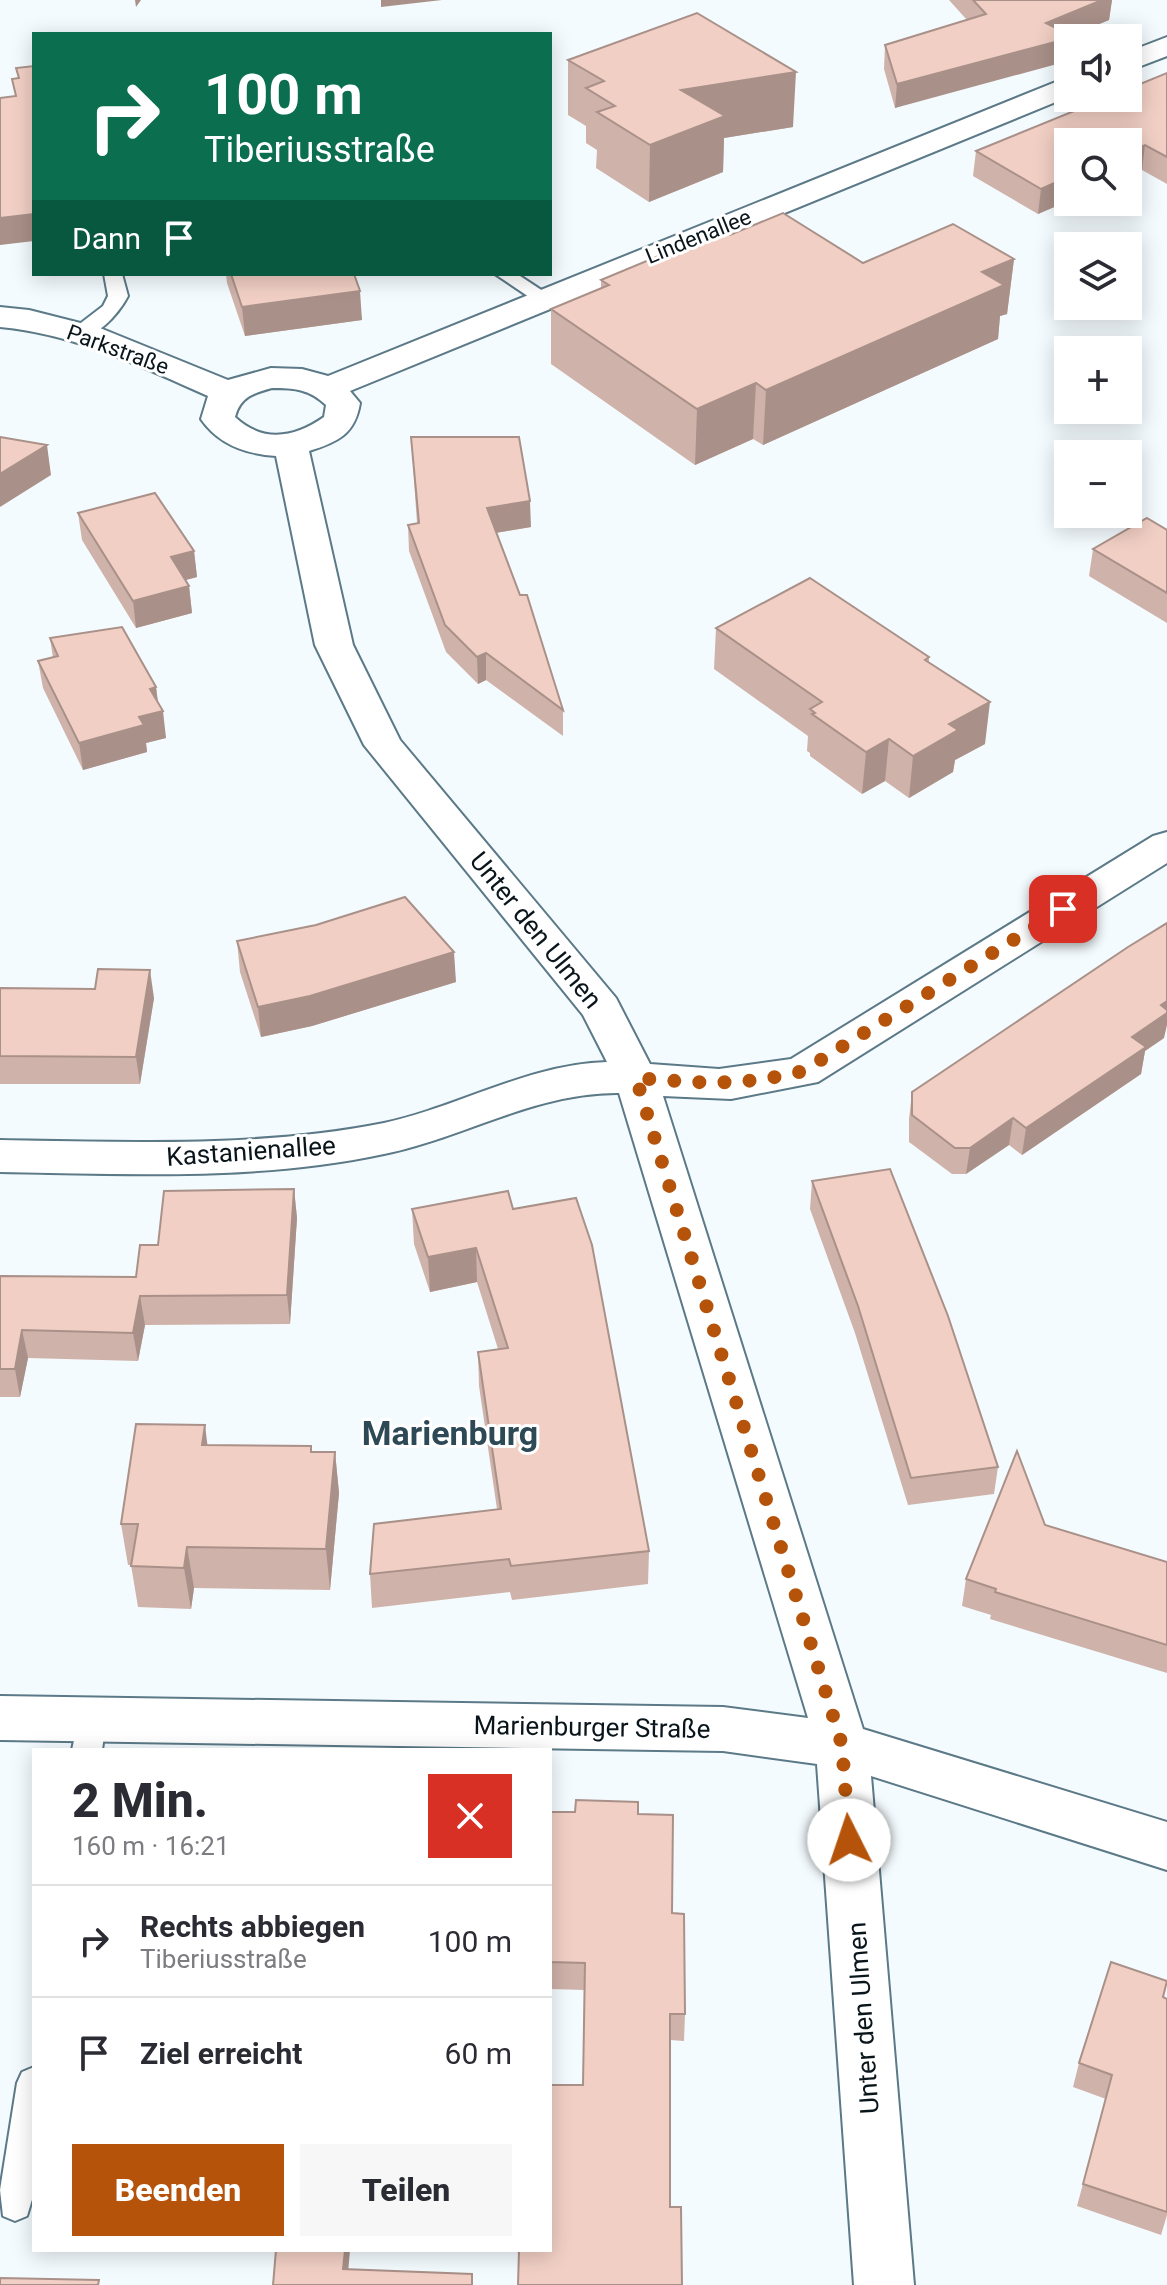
<!DOCTYPE html>
<html lang="de">
<head>
<meta charset="utf-8">
<style>
	body { margin:0; font-family:Roboto,sans-serif; background:#f7f7f7; color:#2b2b33; height:100vh; display:flex; flex-direction:column; font-size:30px; white-space:nowrap }
	* { box-sizing:border-box; margin:0 }
	p { font-size:26px; color:#7c7c81 }
	.icon { flex:none; width:44px; height:44px; fill:none; stroke:currentColor; stroke-width:2; stroke-linecap:round; stroke-linejoin:round }
	.map { position:relative; flex:1; overflow:hidden }
	.details { position:absolute; left:32px; top:1748px; width:520px; height:504px; display:flex; flex-direction:column; background:#fff; border-radius:0px; box-shadow:0 4px 20px #0003 }
	.details>* { flex:none }
	.guide { position:absolute; left:32px; top:32px; width:520px; height:244px; border-radius:0px; box-shadow:0 4px 20px #0003; background:#0b6e4f; color:#fff; overflow:hidden }
	.buttons { position:absolute; left:1054px; top:24px; display:grid; gap:16px }
	.buttons a { display:grid; place-items:center; width:88px; height:88px; border-radius:0px; background:#fff; box-shadow:0 4px 20px #0003; font-size:40px }
	.pin { position:absolute; display:grid; place-items:center; width:68px; height:68px; color:#fff; margin:-34px; border-radius:16px; box-shadow:0 4px 12px #0006 }
	.me { position:absolute; width:88px; margin:-44px; rotate:356deg; stroke-linejoin:round; filter:drop-shadow(0 0 6px #0008) }
	.turn { display:flex; align-items:center; gap:28px; height:168px; padding:0 40px; font-size:36px }
	.turn .icon { width:104px; height:104px; stroke-width:2.5 }
	.turn b { display:block; font-size:56px; line-height:68px }
	.then { display:flex; align-items:center; height:76px; padding:0 40px; background:#0003; gap:16px; font-size:30px }
	.round { display:grid; place-items:center; flex:none; width:84px; height:84px; border-radius:0px; background:#f7f7f7 }
	.headline { display:flex; align-items:center; justify-content:space-between; height:136px; padding:0 40px }
	h1 { font-size:48px; font-weight:800; line-height:60px }
	.action { display:flex; gap:16px; margin-top:auto; padding:16px 40px }
	.action a { flex:1; height:92px; border-radius:0px; background:#b45309; color:#fff; font-size:32px; font-weight:800; line-height:92px; text-align:center }
	.action a+a { background:#f7f7f7; color:#2b2b33 }
	ul { padding:0; list-style:none }
	li { display:flex; align-items:center; gap:24px; height:112px; padding:0 40px; border-top:2px solid #e1e1e2 }
	li div { flex:1 }
	li b { display:block; font-size:30px }
	li em { font-style:normal }
	.map>svg:first-child { display:block }
</style>
</head>
<body>
<div class="map">
<svg width="1167" height="2285" viewBox="0 0 1167 2285">
	<rect width="100%" height="100%" fill="#f4fbfe"/>
	<g fill="none" stroke-linecap="round" stroke-linejoin="round">
		<defs>
			<g id="service">
				<path d="M104 274H122L128 296C119 313 95 342 73 337L70 333 73 329 103 306 108 296Z"/>
				<polygon points="495,274 517,274 555,299 545,305 538,303"/>
				<polygon points="91,1708 102,1712 106,1721 102,1750 72,1750 80,1712"/>
				<polygon points="34,2067 34,2193 27,2216 15,2221 3,2216 0,2190 17,2083 22,2072"/>
			</g>
			<g id="minor">
				<polygon points="1167,37 1167,56 1128,71 1128,52"/>
				<path d="M1068 77V97L350 391 360 403C355 434 338 442 309 451L353 645 400 740 616 998 650 1064 719 1069 791 1059 1153 836 1167 832V863L818 1082 731 1099 663 1096 863 1729 1167 1822V1870L871 1776 914 2285H854L817 1764 723 1751 0 1740V1696L723 1707 808 1718 619 1093C536 1092 463 1138 384 1154 259 1181 127 1174 0 1172V1140C127 1142 258 1148 384 1123 459 1107 529 1064 607 1062L583 1015 364 745 315 645 276 456C246 454 219 445 201 419L208 396C140 366 75 334 0 327V307L29 310 100 328 228 380 271 368 302 369 328 376ZM272 388C294 388 309 389 326 405L324 417C294 438 263 443 235 417 240 397 254 393 272 388Z"/>
			</g>
		</defs>
		<use href="#service" stroke="#5b7987" stroke-width="4"/>
		<use href="#minor" stroke="#5b7987" stroke-width="4"/>
		<use href="#service" fill="#fff" fill-rule="evenodd"/>
		<use href="#minor" fill="#fff" fill-rule="evenodd"/>
	</g>
	<g fill="#cfb2a9">
		<polygon points="949,0 1112,0 1109,20 1071,35 1074,37 1073,38 1068,38 895,108 884,69 885,45 967,20"/>
		<polygon points="568,60 793,127 724,138 723,172 649,202 596,168 597,150 586,143 586,126 568,115"/>
		<polygon points="1167,73 1167,184 1142,170 1068,142 1068,201 1038,214 973,176 976,151"/>
		<polygon points="730,235 863,263 1014,259 1007,314 1000,316 998,339 763,445 753,439 695,465 551,364 551,309 601,289 601,280"/>
		<polygon points="226,274 354,274 362,320 245,336 227,283"/>
		<polygon points="411,437 531,527 496,533 563,710 563,736 486,680 478,684 446,652 409,551 408,525 417,523"/>
		<polygon points="78,513 194,551 197,577 186,580 189,586 192,613 136,628 82,540"/>
		<polygon points="1167,530 1167,623 1089,576 1093,549"/>
		<polygon points="716,628 929,657 929,662 985,744 955,760 953,772 909,798 885,781 862,794 810,756 810,753 807,751 808,736 714,669"/>
		<polygon points="50,638 156,687 158,702 166,738 146,743 147,752 83,770 43,688 38,661 53,658"/>
		<polygon points="237,941 456,982 312,1026 261,1037 240,972"/>
		<polygon points="0,988 154,998 140,1084 0,1084"/>
		<polygon points="1164,1038 1145,1051 1141,1074 1022,1155 1009,1145 966,1174 952,1174 909,1142 909,1119 912,1092"/>
		<polygon points="812,1181 998,1467 994,1494 908,1505 855,1333 810,1209"/>
		<polygon points="294,1189 297,1218 290,1324 145,1325 138,1361 28,1358 20,1397 0,1397 0,1276 136,1277 158,1245"/>
		<polygon points="412,1209 513,1209 649,1551 648,1584 512,1600 510,1592 372,1608 370,1574 497,1509 479,1386 478,1352 498,1349 477,1282 430,1292 414,1244"/>
		<polygon points="207,1445 311,1446 311,1452 335,1452 339,1493 330,1590 194,1588 191,1609 138,1607 131,1565 128,1565 121,1524"/>
		<polygon points="1045,1525 1167,1562 1167,1673 990,1619 991,1615 962,1606 966,1579"/>
		<polygon points="550,1812 638,1814 672,1913 685,2014 684,2041 670,2040 583,2085 584,1990 550,1989"/>
		<polygon points="1163,1997 1167,1999 1167,2215 1161,2235 1077,2206 1106,2099 1073,2087 1079,2063"/>
	</g>
	<g fill="#a99189">
		<polygon points="135,0 141,0 136,7"/>
		<polygon points="381,0 442,0 381,7"/>
		<polygon points="1102,0 1112,0 1109,20 1059,41 1068,38 1068,61 895,108 897,84"/>
		<polygon points="796,72 793,127 724,138 723,172 649,202 650,145 681,90"/>
		<polygon points="1145,145 1142,170 1128,176 1128,152"/>
		<polygon points="1068,177 1068,201 1038,214 1041,189"/>
		<polygon points="34,214 34,241 0,245 0,218"/>
		<polygon points="1014,259 1007,314 1000,316 998,339 763,445 766,390 982,272"/>
		<polygon points="360,291 362,320 245,336 242,307"/>
		<polygon points="756,383 753,439 695,465 697,409"/>
		<polygon points="47,445 51,475 0,507 0,474"/>
		<polygon points="530,501 531,527 488,534 487,508"/>
		<polygon points="194,551 197,577 174,583 171,557"/>
		<polygon points="189,586 192,613 136,628 133,601"/>
		<polygon points="486,653 486,680 478,684 477,657"/>
		<polygon points="156,687 159,712 163,711 166,738 146,743 147,752 83,770 79,743 139,717 150,689"/>
		<polygon points="990,702 985,744 955,760 953,772 909,798 913,756 949,724"/>
		<polygon points="889,739 885,781 862,794 866,752"/>
		<polygon points="454,952 456,982 312,1026 261,1037 258,1007"/>
		<polygon points="150,970 154,998 140,1084 136,1057"/>
		<polygon points="1167,1001 1167,1025 1164,1038 1145,1051 1141,1074 1022,1155 1026,1128 1132,1037 1161,1005"/>
		<polygon points="1013,1118 1009,1145 966,1174 970,1148"/>
		<polygon points="294,1189 297,1218 290,1324 287,1295"/>
		<polygon points="476,1248 477,1282 430,1292 428,1257"/>
		<polygon points="140,1296 145,1325 138,1361 133,1333"/>
		<polygon points="22,1330 28,1358 20,1397 15,1369"/>
		<polygon points="205,1425 210,1466 202,1445"/>
		<polygon points="335,1452 339,1493 330,1590 326,1549"/>
		<polygon points="187,1547 194,1588 191,1609 184,1568"/>
		<polygon points="345,2250 350,2250 347,2285 343,2269"/>
	</g>
	<g fill="#f1cfc4" stroke="#a99189" stroke-width="2">
		<polygon points="973,0 1102,0 1046,23 1074,37 897,84 885,45 986,14"/>
		<polygon points="697,13 796,72 681,90 725,116 650,145 597,112 615,106 586,88 604,81 568,60"/>
		<polygon points="34,66 34,214 0,218 0,98 16,96 12,79 19,78 16,68"/>
		<polygon points="1167,73 1167,157 1145,145 1128,152 1128,142 1068,142 1068,177 1041,189 976,151 1106,98 1128,98 1128,89"/>
		<polygon points="783,213 863,263 953,224 1014,259 982,272 1004,285 766,390 756,383 697,409 551,309 609,285 601,280 721,230 730,235"/>
		<polygon points="231,274 354,274 360,291 242,307"/>
		<polygon points="0,437 47,445 0,474"/>
		<polygon points="411,437 519,437 530,501 487,508 520,595 527,595 563,710 486,653 477,657 445,625 408,525 419,523"/>
		<polygon points="155,493 194,551 171,557 189,586 133,601 78,513"/>
		<polygon points="1147,518 1167,530 1167,593 1093,549"/>
		<polygon points="810,578 929,657 925,660 990,702 949,724 958,730 913,756 889,739 866,752 812,714 815,713 810,709 822,702 716,628"/>
		<polygon points="122,627 156,687 150,689 163,711 139,717 144,725 79,743 38,661 58,656 50,638"/>
		<polygon points="405,897 454,952 310,996 258,1007 237,941 316,925"/>
		<polygon points="1167,923 1167,1001 1161,1005 1167,1010 1167,1013 1132,1037 1146,1047 1026,1128 1013,1118 970,1148 955,1148 912,1115 912,1092 1128,947"/>
		<polygon points="98,969 150,970 136,1057 0,1056 0,988 95,989"/>
		<polygon points="890,1169 948,1316 998,1467 911,1478 858,1306 812,1181"/>
		<polygon points="294,1189 287,1295 140,1296 133,1333 22,1330 15,1369 0,1369 0,1276 136,1277 140,1245 158,1245 164,1191"/>
		<polygon points="508,1191 513,1209 576,1198 592,1245 649,1551 511,1566 509,1559 370,1574 374,1524 501,1509 478,1352 508,1348 476,1248 428,1257 412,1209"/>
		<polygon points="136,1424 205,1425 202,1445 311,1446 311,1452 335,1452 326,1549 187,1547 184,1568 131,1566 138,1524 121,1524"/>
		<polygon points="1017,1451 1045,1525 1167,1562 1167,1645 995,1592 996,1589 966,1579"/>
		<polygon points="576,1800 638,1802 638,1814 673,1815 672,1913 684,1914 685,2014 670,2014 670,2207 681,2207 682,2285 518,2285 519,2250 550,2250 550,2085 583,2085 585,1963 550,1962 550,1812 575,1812"/>
		<polygon points="1111,1962 1167,1981 1163,1997 1167,1999 1167,2212 1083,2184 1112,2075 1079,2063"/>
		<polygon points="276,2250 345,2250 343,2269 472,2274 472,2285 273,2285"/>
		<polygon points="0,2278 99,2280 98,2285 0,2285"/>
	</g>
	<g fill="none" stroke-linecap="round" stroke-linejoin="round">
		<path stroke="#b45309" stroke-width="14" stroke-dasharray="0 25.2" d="M849 1840 842 1745 636 1078C701 1083 739 1087 803 1071L1063 909"/>
	</g>
	<g text-anchor="middle" stroke-width="6" stroke-linejoin="round" paint-order="stroke">
		<g font-size="22" fill="#09151a" stroke="#fff">
			<text transform="translate(698 236) rotate(-22)" y="8">Lindenallee</text>
			<text transform="translate(118 349) rotate(20)" y="8">Parkstraße</text>
		</g>
		<g font-size="26" fill="#09151a" stroke="#fff">
			<text transform="translate(536 930) rotate(51)" y="9">Unter den Ulmen</text>
			<text transform="translate(251 1151) rotate(-4)" y="9">Kastanienallee</text>
			<text transform="translate(592 1727) rotate(1)" y="9">Marienburger Straße</text>
			<text transform="translate(863 2018) rotate(-94)" y="9">Unter den Ulmen</text>
		</g>
		<g font-size="34" font-weight="bold" fill="#2d4956" stroke="#fff">
			<text x="450" y="1445">Marienburg</text>
		</g>
	</g>
</svg>
<div class="buttons">
<a><svg class="icon" aria-label="sound" viewBox="0 0 24 24"><path d="M4 9h4l5-4v14l-5-4H4zM17 9q2 3 0 6"/></svg></a>
<a><svg class="icon" aria-label="search" viewBox="0 0 24 24"><circle cx="10" cy="10" r="6"/><path d="M15 15l6 6"/></svg></a>
<a><svg class="icon" aria-label="layers" viewBox="0 0 24 24"><path d="M12 4l9 5-9 5-9-5zM3 14l9 5 9-5"/></svg></a>
<a>+</a>
<a>−</a>
</div>
<div class="pin" style="left:1063px;top:909px;background:#d93025"><svg class="icon" aria-label="arrive" viewBox="0 0 24 24"><path d="M6 21V4h12l-3 4 3 4H6"/></svg></div>
<svg class="me" style="left:849px;top:1840px" viewBox="-20 -20 40 40"><circle r="19" fill="#fff"/><path d="M0-13L10 11 0 6-10 11z" fill="#b45309"/></svg>
<div class="guide">
<div class="turn"><svg class="icon" aria-label="right" viewBox="0 0 24 24"><path d="M7 20v-9h11M14 6l5 5-5 5"/></svg><div><b>100 m</b>Tiberiusstraße</div></div>
<div class="then">Dann<svg class="icon" aria-label="arrive" viewBox="0 0 24 24"><path d="M6 21V4h12l-3 4 3 4H6"/></svg></div>
</div>
<section class="details">
<div class="headline"><div><h1>2 Min.</h1><p>160 m · 16:21</p></div><a class="round" style="background:#d93025;color:#fff"><svg class="icon" aria-label="close" viewBox="0 0 24 24"><path d="M6 6l12 12M18 6L6 18"/></svg></a></div>
<ul>
<li><svg class="icon" aria-label="right" viewBox="0 0 24 24"><path d="M7 20v-9h11M14 6l5 5-5 5"/></svg><div><b>Rechts abbiegen</b><p>Tiberiusstraße</p></div><em>100 m</em></li>
<li><svg class="icon" aria-label="arrive" viewBox="0 0 24 24"><path d="M6 21V4h12l-3 4 3 4H6"/></svg><div><b>Ziel erreicht</b></div><em>60 m</em></li>
</ul>
<div class="action"><a>Beenden</a><a>Teilen</a></div>
</section>
</div>
</body>
</html>
